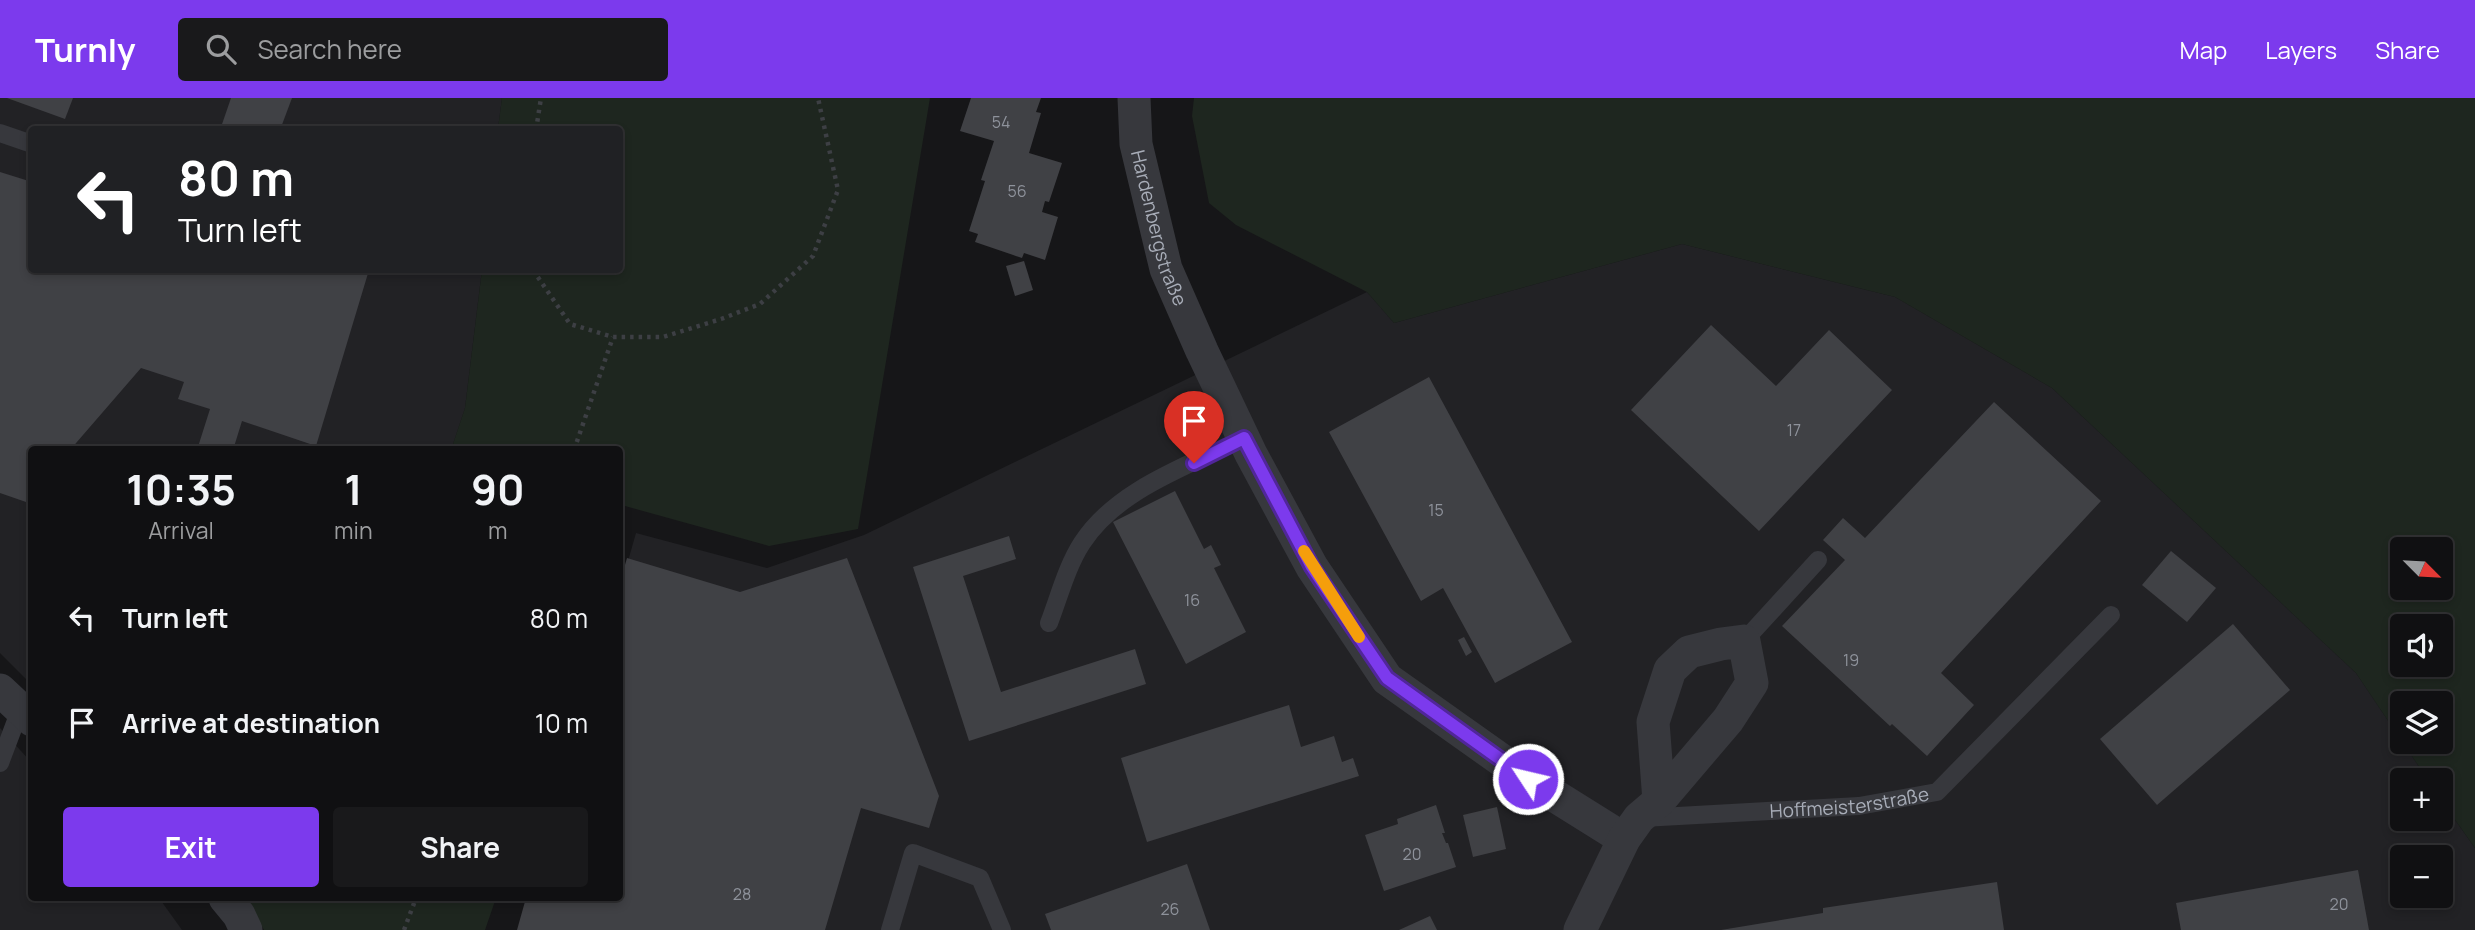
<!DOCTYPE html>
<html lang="en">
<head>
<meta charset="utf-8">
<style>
	body { margin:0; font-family:Manrope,sans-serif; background:#19191b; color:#f1f3f6; height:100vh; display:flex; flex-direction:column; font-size:26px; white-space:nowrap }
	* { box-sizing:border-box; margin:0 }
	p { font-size:23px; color:#9c9d9f }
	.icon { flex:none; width:38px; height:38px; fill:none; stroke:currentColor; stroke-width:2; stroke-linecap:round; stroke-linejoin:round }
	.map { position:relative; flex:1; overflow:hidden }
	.side { position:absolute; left:28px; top:348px; width:595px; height:455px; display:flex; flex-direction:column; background:#101012; border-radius:7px; box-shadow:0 4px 10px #0003,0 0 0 2px #303032 }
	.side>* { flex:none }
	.hud { position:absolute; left:28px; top:28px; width:595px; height:147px; border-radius:7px; box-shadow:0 4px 10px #0003,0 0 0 2px #303032; background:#202124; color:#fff; overflow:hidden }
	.needle { width:46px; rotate:114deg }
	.buttons { position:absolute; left:2390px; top:439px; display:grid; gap:14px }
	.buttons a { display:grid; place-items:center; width:63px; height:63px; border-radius:7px; background:#101012; box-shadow:0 4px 10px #0003,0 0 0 2px #303032; font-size:35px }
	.pin { position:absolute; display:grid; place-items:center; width:60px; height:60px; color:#fff; margin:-72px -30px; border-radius:50% 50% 50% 0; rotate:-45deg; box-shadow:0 0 7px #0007 }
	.pin .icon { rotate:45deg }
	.me { position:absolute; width:77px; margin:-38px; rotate:305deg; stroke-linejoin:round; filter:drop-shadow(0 0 5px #0008) }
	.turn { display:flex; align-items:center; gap:24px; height:147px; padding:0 35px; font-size:32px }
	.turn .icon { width:91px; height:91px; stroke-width:2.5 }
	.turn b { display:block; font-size:49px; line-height:60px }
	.eta { display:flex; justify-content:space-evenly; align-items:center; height:119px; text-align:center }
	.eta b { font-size:42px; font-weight:700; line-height:49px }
	.cta { display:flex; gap:14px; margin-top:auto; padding:14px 35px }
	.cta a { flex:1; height:80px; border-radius:7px; background:#7c3aed; color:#fff; font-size:28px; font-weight:700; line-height:80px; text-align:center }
	.cta a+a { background:#19191b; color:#f1f3f6 }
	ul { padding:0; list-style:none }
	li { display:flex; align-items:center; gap:21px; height:105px; padding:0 35px }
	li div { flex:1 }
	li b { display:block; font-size:26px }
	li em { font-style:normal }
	header { display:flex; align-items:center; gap:42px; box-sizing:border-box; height:98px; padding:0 35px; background:#7c3aed; color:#fff }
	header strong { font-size:33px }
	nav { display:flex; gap:38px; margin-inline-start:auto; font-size:24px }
	.search { width:490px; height:63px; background:#19191b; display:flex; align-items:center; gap:18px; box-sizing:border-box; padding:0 24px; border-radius:7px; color:#9c9d9f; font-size:26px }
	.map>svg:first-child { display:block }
</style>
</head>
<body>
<header>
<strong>Turnly</strong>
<div class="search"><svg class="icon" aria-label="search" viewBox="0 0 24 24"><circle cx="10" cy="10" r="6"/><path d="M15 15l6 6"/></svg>Search here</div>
<nav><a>Map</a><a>Layers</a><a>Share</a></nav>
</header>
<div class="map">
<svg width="2475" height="832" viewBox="0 0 2475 832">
	<rect width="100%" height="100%" fill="#161618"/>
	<g fill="#222225" fill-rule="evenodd">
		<polygon points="0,0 502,0 498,31 32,32 32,172 482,172 465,310 451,352 32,352 31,586 0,555"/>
		<path d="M1682 146 1895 199 2052 290 2356 575 2428 682H2403V721H2441V702L2475 750V832H518L528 800H620V491L636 435 767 470 864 437 1367 194 1394 225ZM2403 760H2441V798H2403Z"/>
		<polygon points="0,630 31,664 32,800 159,800 182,832 0,832"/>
	</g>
	<g fill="#1e261f" fill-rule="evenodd">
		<polygon points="502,0 930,0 858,431 769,448 625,408 620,423 620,352 451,352 465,310 482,172 620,172 620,32 498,31"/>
		<path d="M1194 0H2475V750L2441 702V682H2428L2356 575 2052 290 1895 199 1682 146 1394 225 1367 194 1236 127 1209 105 1192 18ZM2403 452H2441V490H2403ZM2403 528H2441V567H2403ZM2403 606H2441V644H2403Z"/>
		<polygon points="246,800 496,800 485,832 264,832"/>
	</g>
	<g fill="#404145">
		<polygon points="7,0 73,0 65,21"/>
		<polygon points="231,0 292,0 280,32 220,32"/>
		<polygon points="971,0 1041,0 1036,14 1041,15 1029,55 1062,65 1049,104 1045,103 1042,114 1058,119 1045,162 1024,155 1022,160 975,144 978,136 969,133 985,83 981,82 994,43 960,33"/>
		<polygon points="0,74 32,84 32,172 369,172 316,348 242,323 233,352 197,352 210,311 178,301 184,284 141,270 70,352 32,352 32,397 26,404 0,395"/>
		<polygon points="1024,163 1033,192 1015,198 1006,168"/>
		<polygon points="1711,227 1776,288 1829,232 1892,292 1759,433 1631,312"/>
		<polygon points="1429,279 1572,544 1495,585 1443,490 1421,503 1329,334"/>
		<polygon points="1994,304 2101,403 1941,575 1974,607 1927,658 1892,626 1890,628 1782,528 1845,462 1823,442 1843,420 1865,440"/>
		<polygon points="1175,393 1204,451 1211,447 1221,467 1214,470 1246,534 1186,566 1113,424"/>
		<polygon points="1009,438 1016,461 963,478 1001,594 1135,551 1146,586 969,643 913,469"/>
		<polygon points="2171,453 2216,490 2187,524 2142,487"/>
		<polygon points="627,460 740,494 847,460 939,698 929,730 861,710 825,832 517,832 526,800 620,800 620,484"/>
		<polygon points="2233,526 2290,592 2157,707 2100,641"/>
		<polygon points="1464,539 1472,554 1466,558 1458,542"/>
		<polygon points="1289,607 1301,649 1334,638 1342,664 1353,660 1359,678 1147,744 1121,660"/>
		<polygon points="1436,707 1445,735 1442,735 1446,745 1448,745 1456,769 1384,793 1365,737 1398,726 1397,721"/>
		<polygon points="1497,709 1506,751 1473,759 1463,717"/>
		<polygon points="1187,766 1210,832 1051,832 1045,816"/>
		<polygon points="2358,772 2369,832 2181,832 2176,805"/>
		<polygon points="1997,784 2004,832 1721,832 1823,815 1823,810"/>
		<polygon points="1430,818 1437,832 1399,832"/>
	</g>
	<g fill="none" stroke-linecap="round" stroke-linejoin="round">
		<g stroke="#3d3f44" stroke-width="4.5" stroke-dasharray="3.5 5" stroke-linecap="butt">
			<polyline points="536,32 541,0"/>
			<polyline points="533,172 570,226 613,239 663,239 721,221 760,206 813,158 838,92 818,0"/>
			<polyline points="574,352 613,239"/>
			<polyline points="404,832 416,800"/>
		</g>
		<g stroke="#37383d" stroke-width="18">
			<polyline points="0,35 32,46"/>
			<path d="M1049 525C1059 499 1067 468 1082 445 1117 391 1188 368 1244 340"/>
			<polyline points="1744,543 1818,462"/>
			<polyline points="0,665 20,612"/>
			<path id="s1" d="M1642 720 1859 708 1937 694 2111 517"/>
			<polyline points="890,832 913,755 980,780 1002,832"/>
		</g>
		<g stroke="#37383d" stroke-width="33">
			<path id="s2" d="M1134 0 1136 46 1166 171 1202 253 1251 356 1312 469 1387 581 1528 681 1624 741"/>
			<polyline points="0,592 32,622"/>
			<polyline points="225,800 239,817 246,832"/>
			<polyline points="1580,832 1624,741 1639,720 1659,703 1728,622 1752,585 1744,543 1721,546 1689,554 1670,572 1653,624 1659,703"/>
		</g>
	</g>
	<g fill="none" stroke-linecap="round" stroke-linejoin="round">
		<defs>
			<polyline id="route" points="1194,365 1244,340 1312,469 1387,580 1528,681"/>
		</defs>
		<use href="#route" stroke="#51269a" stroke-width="18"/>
		<use href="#route" stroke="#7c3aed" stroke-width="12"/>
		<polyline stroke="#f59e0b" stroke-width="12" points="1304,453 1359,539"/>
	</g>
	<g text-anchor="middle" stroke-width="7" stroke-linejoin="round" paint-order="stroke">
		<g font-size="16" fill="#8e929b">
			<text x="1001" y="30">54</text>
			<text x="1017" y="99">56</text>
			<text x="1794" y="338">17</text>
			<text x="1436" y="418">15</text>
			<text x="1192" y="508">16</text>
			<text x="1851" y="568">19</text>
			<text x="1412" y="762">20</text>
			<text x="742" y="802">28</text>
			<text x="2339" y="812">20</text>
			<text x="1170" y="817">26</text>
		</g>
		<g font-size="19" fill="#a8adb8" stroke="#111113">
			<text dy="7" stroke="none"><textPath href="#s2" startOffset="133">Hardenbergstraße</textPath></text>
			<text dy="7" stroke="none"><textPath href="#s1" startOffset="208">Hoffmeisterstraße</textPath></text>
		</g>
	</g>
</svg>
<div class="buttons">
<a><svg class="needle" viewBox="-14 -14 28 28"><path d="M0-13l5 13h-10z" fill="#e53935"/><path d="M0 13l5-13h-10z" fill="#9c9d9f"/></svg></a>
<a><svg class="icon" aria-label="sound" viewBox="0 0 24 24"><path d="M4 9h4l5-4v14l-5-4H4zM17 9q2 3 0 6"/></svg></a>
<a><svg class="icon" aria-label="layers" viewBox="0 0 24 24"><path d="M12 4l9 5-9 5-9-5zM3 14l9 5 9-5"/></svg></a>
<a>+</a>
<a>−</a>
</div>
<div class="pin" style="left:1194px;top:365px;background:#d93025"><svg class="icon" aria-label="arrive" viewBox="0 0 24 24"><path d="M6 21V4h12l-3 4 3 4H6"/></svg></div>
<svg class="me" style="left:1528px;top:681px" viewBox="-20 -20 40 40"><circle r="17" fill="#7c3aed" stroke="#fff" stroke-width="3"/><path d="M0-11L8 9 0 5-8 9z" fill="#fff"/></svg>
<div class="hud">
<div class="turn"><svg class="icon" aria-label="left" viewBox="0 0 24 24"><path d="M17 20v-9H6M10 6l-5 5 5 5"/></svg><div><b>80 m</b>Turn left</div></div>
</div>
<section class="side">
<div class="eta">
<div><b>10:35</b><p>Arrival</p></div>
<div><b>1</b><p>min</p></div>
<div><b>90</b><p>m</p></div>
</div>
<ul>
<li><svg class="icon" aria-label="left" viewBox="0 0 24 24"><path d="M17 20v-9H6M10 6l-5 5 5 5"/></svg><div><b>Turn left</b></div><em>80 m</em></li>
<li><svg class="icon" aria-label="arrive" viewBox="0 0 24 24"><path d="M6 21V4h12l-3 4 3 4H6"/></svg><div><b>Arrive at destination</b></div><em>10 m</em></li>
</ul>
<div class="cta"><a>Exit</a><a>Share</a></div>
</section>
</div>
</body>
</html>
